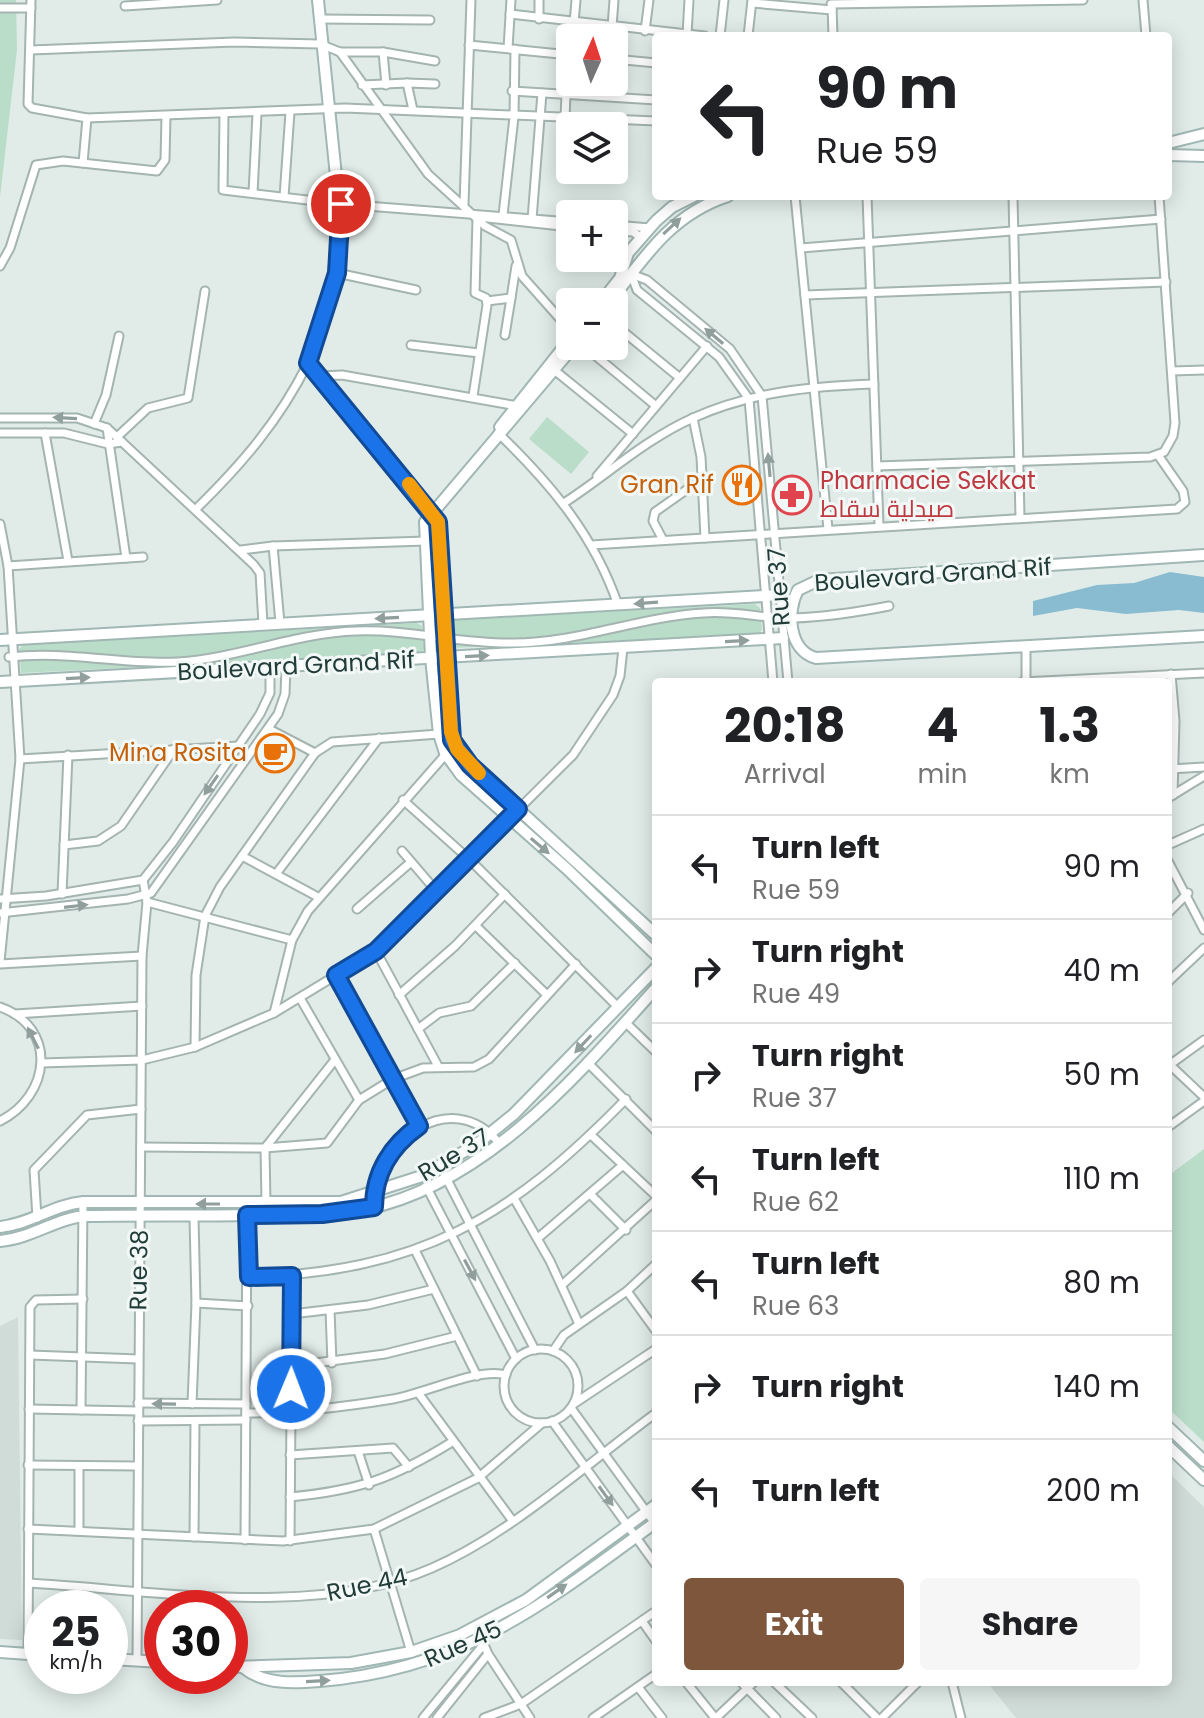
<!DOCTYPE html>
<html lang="en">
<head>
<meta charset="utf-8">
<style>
	body { margin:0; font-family:Poppins,Cairo,sans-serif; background:#f6f6f6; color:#202124; height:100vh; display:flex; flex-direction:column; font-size:30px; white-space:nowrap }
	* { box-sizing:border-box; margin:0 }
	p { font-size:26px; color:#757577 }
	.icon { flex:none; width:44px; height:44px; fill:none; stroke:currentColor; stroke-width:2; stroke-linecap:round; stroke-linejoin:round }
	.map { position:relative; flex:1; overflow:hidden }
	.drawer { position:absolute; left:652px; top:678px; width:520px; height:1008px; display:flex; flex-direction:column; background:#fff; border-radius:8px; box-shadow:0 4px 20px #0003 }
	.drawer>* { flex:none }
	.top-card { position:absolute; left:652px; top:32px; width:520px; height:168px; border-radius:8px; box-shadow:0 4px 20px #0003; background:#fff; color:#202124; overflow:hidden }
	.needle { width:52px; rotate:3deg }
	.tools { position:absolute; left:556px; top:24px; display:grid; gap:16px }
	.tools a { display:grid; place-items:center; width:72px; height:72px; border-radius:8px; background:#fff; box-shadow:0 4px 20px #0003; font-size:40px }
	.speed { position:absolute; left:24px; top:1590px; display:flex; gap:16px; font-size:40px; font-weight:700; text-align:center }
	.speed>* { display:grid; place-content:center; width:104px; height:104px; border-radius:50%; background:#fff; box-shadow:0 4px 20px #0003; line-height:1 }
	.speed small { font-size:20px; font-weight:400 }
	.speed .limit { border:12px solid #d22; background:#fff; color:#111 }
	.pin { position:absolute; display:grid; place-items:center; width:68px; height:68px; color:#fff; margin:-34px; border:4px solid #fff; border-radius:50%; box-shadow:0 2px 8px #0007 }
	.me { position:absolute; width:88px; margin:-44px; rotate:1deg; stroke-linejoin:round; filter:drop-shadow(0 0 6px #0008) }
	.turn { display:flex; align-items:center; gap:28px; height:168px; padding:0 32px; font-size:36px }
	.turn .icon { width:104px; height:104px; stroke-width:2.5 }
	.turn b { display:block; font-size:56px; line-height:68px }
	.eta { display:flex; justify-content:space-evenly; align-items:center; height:136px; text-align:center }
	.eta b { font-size:48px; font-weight:700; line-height:56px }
	.action { display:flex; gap:16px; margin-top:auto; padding:16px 32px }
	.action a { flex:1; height:92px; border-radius:8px; background:#7e563c; color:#fff; font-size:32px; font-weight:700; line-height:92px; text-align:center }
	.action a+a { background:#f6f6f6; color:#202124 }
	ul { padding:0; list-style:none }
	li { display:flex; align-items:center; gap:24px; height:104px; padding:0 32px; border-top:2px solid #e0e0e0 }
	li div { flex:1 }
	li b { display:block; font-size:30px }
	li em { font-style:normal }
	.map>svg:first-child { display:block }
</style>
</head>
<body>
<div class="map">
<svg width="1204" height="1718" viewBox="0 0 1204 1718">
	<rect width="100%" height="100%" fill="#e1ece9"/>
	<g fill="#d0dcd8">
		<polygon points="18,1317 22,1640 0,1639 0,1326"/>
		<polygon points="1168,1472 1204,1507 1204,1718 1016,1718 987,1682 1168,1682"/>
	</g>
	<g fill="#baddc9">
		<polygon points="0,0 16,0 17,50 0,197"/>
		<polygon points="547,417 589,452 571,474 529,439"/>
		<polygon points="755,604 760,608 762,630 757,635 451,648 450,622 453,620"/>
		<polygon points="417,623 422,626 424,649 420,653 21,673 19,649 23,645"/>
		<polygon points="1204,1149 1204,1442 1168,1408 1168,1176"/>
	</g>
	<polygon fill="#89bbd1" points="1170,572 1204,577 1204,613 1179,610 1126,614 1077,608 1033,616 1033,601 1097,585 1134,583"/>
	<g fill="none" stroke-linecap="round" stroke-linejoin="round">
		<defs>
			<g id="street">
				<polyline points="31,0 28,104 32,108 87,118 83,163"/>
				<polyline points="1143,0 1146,36"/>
				<polyline points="752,3 832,10"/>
				<polyline points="831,4 1083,0"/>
				<polyline points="125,6 217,0"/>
				<polyline points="832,6 833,36"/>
				<polyline points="0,8 31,8"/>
				<polyline points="510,14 705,36"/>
				<polyline points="320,19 430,20"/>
				<polyline points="539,19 539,0"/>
				<polyline points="574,23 576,0"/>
				<polyline points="612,27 614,0"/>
				<polyline points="645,31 649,0"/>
				<polyline points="687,35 689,0"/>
				<polyline points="720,36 724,0"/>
				<polyline points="748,36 752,0"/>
				<polyline points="469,45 570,55"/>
				<polyline points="508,48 511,0"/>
				<polyline points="31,50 234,42 320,44 340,52 428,174 485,226 511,240 522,276 561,320"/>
				<polyline points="340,52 383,52 435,61"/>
				<polyline points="383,52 386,85"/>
				<polyline points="614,59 656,63"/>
				<polyline points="407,83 435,84"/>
				<polyline points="362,85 407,83 413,110"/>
				<polyline points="512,91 656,100"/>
				<polyline points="224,115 223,190 341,204 570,222"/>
				<polyline points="87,118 345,108 656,121"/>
				<polyline points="565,119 566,94"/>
				<polyline points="253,193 257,114"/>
				<polyline points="795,196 828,529"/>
				<polyline points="867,196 879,526"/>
				<polyline points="1013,196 1020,518"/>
				<polyline points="284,197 290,112"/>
				<polyline points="464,204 471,0"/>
				<polyline points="503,215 514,117 515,49"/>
				<polyline points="479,217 570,227"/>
				<polyline points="532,219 542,93"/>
				<polyline points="614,225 650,228"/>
				<polyline points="614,231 633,232 642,238"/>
				<polyline points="801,248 1161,219"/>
				<polyline points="0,266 10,248 36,165 63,161 157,171 165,160 166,116"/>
				<polyline points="337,273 416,290"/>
				<polyline points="805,295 1166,282"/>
				<polyline points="487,301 511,298 516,266"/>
				<polyline points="614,324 680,378"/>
				<polyline points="505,335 511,298"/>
				<polyline points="411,345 479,353"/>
				<polyline points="584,346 656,406"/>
				<polyline points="553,369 633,434"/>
				<polyline points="1172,371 1204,370"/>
				<polyline points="319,376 342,375 518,406"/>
				<polyline points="473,396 487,305 486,298 475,293 477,218"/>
				<polyline points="0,418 77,418 107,428 254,565 260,573 263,624"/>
				<polyline points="693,418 701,457 705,538"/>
				<polyline points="94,424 106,395 119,336"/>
				<polyline points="107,428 126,558"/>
				<polyline points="0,433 64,433 108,444 122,442"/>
				<polyline points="45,433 68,561"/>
				<path d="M498 433C550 483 594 535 618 605"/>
				<polyline points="117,437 148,408 188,398 205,291"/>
				<polyline points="877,466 1150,457 1164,452 1173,436 1175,423 1159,196"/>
				<polyline points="597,476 707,346"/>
				<path d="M564 503C607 475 646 439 693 418 750 392 812 386 874 384"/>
				<path d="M196 509C242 464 279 421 308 363"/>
				<polyline points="0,524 8,566 20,759 0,962"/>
				<polyline points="663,540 653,521 655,512 703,478"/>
				<polyline points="591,545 1177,509 1185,502 1183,491 1158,455"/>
				<polyline points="273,546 280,623"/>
				<polyline points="241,550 273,546 426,541"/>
				<polyline points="8,566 143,557"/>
				<polyline points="1026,647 1026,682"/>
				<path d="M9 657C66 650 121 665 178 662 239 658 295 633 356 631 409 629 460 644 513 643 578 643 639 617 703 613 734 610 763 619 793 618 825 617 858 612 889 606"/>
				<polyline points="1171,674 1175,721 1173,795"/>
				<polyline points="773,682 749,399 719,357 637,290 631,274 647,280 730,349 762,396 788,682"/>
				<polyline points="1022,682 1204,673"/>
				<polyline points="269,729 315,753 332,742 439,734"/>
				<polyline points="20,759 239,746"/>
				<polyline points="1170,769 1204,767"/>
				<polyline points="1168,798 1204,776"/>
				<polyline points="403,800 470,860 618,1007"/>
				<polyline points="64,845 98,841 121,826 174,749"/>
				<polyline points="1168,845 1204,829"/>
				<polyline points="402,851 438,893"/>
				<polyline points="242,856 318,897"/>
				<polyline points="1168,861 1204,930"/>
				<polyline points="276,874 379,738"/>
				<polyline points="62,894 68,755"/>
				<polyline points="0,899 46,896 143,880 173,842 260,714 270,693 270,669"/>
				<polyline points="147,902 292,940"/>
				<polyline points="357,909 411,862"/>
				<polyline points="0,913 128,899 151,893 278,714 285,694 286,667"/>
				<polyline points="1168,913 1188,893"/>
				<polyline points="476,926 547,995"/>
				<polyline points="376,951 438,1066"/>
				<polyline points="0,964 142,956"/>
				<polyline points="336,975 419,1126"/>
				<polyline points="1168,982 1204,948"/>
				<polyline points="399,995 455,946 505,894"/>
				<polyline points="300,998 359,1100"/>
				<path d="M0 1007C59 1028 50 1096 0 1121"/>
				<polyline points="274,1013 292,940 308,911 454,745"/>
				<polyline points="15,1014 142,1006"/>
				<polyline points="625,1022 656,1052"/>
				<polyline points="418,1029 439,1013 471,1006 515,963"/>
				<polyline points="195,1047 196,975 205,916 220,887 315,753"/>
				<polyline points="587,1062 656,1131"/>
				<polyline points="41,1063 142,1060 195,1047 274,1013 376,951 573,755 613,695 620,676 623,648"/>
				<polyline points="1168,1063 1204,1097"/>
				<polyline points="1168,1066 1204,1040"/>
				<polyline points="1168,1127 1204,1101"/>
				<polyline points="591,1135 656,1196"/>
				<polyline points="141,1147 265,1148 327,1143 359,1100 393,1079 423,1068 474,1067 489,1059 576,964"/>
				<polyline points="440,1166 535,1350"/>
				<polyline points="426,1186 516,1359"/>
				<polyline points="591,1195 626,1230"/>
				<polyline points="515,1200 550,1261 579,1324"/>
				<polyline points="266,1203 265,1148 334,1061"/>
				<path d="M374 1207C374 1140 452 1085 499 1143"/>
				<polyline points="37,1218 34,1170 87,1115 141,1109"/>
				<polyline points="538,1238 623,1165"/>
				<polyline points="415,1250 477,1376"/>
				<path d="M249 1277C419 1272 509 1219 626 1099"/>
				<polyline points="562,1285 656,1200"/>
				<polyline points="627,1291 656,1331"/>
				<polyline points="196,1303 248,1306"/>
				<polyline points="330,1310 332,1363"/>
				<polyline points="292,1314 368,1305 434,1289"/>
				<circle cx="541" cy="1386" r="37"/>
				<polyline points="553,1351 564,1335 627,1291 656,1264"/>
				<polyline points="30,1355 138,1359"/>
				<polyline points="292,1366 385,1354 457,1336"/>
				<polyline points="419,1394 512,1520"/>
				<polyline points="138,1403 246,1404"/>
				<polyline points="575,1403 656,1349"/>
				<polyline points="192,1404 196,1303 194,1218"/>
				<polyline points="571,1408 656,1525"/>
				<polyline points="29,1409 138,1411"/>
				<polyline points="81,1410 83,1202"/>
				<path d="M246 1413C296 1413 344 1407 393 1399 424 1394 477 1367 506 1375"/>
				<polyline points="138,1421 246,1420"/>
				<polyline points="552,1421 656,1565"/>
				<polyline points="358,1451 369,1485"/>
				<polyline points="290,1455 393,1448 409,1467"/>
				<polyline points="28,1465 138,1466"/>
				<path d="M290 1497C360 1490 392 1479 452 1442"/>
				<polyline points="28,1529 283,1541 374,1529 478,1478 542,1423"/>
				<polyline points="374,1529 411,1652"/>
				<polyline points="79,1531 79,1466"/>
				<polyline points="194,1537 195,1421"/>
				<polyline points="245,1540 247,1215"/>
				<polyline points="290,1541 292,1276"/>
				<path d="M29 1583C153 1590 316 1619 432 1568 512 1533 585 1465 656 1413"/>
				<polyline points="642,1621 656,1641"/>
				<polyline points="477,1628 488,1654 530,1718"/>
				<polyline points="28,1654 30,1307 36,1300 83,1299"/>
				<polyline points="137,1660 142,956 147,902 143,880"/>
				<polyline points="686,1682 715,1718"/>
				<polyline points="741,1682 776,1718"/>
				<polyline points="774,1682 812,1718"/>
				<polyline points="841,1682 877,1718"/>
				<polyline points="952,1682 961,1718"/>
				<polyline points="638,1687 662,1718"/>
				<polyline points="423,1718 484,1644"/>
				<polyline points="437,1718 488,1654"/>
				<polyline points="484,1718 521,1704 656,1611"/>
				<polyline points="593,1718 656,1674"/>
				<polyline points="716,1718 754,1682"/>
				<polyline points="882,1718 918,1682"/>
			</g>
			<g id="secondary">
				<polyline points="318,0 341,225 330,301 308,363 438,522 454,745 470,765 656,935"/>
				<polyline points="1168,143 1204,134"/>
				<polyline points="1168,155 1204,156"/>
				<polyline points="601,302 620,278 628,253 656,221 672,207 694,196"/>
				<path d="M610 302C644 257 672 214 728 196"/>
				<polyline points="574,346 425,522 431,658 439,734 445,753 461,775 566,868 656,955"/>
				<polyline points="500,427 570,339"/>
				<path d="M1204 555 819 580 798 590C786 612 789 651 816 658L1204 636"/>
				<polyline points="0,640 780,595"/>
				<polyline points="0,682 783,638"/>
				<path d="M0 1227C30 1224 53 1205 83 1202H341L422 1176 477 1144 514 1114 656 968"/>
				<path d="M0 1241C33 1238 58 1217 87 1216 141 1215 196 1216 251 1215 289 1215 328 1217 366 1209 486 1184 578 1075 656 988"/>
				<polyline points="1168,1427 1204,1461"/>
				<polyline points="1168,1446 1204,1480"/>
				<polyline points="0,1652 42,1655"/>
				<polyline points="110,1659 162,1662"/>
				<polyline points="230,1667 351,1663 411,1652 460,1635 526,1600 656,1505"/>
				<path d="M244 1668C265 1685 294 1683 320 1681 462 1670 544 1604 656 1522"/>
			</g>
		</defs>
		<use href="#street" stroke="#a4b4b1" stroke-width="11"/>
		<use href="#secondary" stroke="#a0b7b3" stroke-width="14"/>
		<use href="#street" stroke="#fff" stroke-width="7"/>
		<use href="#secondary" stroke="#fff" stroke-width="10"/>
	</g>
	<defs><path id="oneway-solid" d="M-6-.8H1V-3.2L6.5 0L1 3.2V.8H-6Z" transform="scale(2)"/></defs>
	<g fill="#909e9c">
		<use href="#oneway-solid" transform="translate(672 226) rotate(-43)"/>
		<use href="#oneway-solid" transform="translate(714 336) rotate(-140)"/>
		<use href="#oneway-solid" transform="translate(65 418) rotate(-177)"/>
		<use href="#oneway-solid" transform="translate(769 465) rotate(-95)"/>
		<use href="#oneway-solid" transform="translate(646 603) rotate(176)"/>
		<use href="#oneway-solid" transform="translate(387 618) rotate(177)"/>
		<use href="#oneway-solid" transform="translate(737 641) rotate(-3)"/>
		<use href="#oneway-solid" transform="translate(477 656) rotate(-3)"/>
		<use href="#oneway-solid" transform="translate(78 678) rotate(-3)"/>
		<use href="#oneway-solid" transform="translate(211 785) rotate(125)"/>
		<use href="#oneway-solid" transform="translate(540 846) rotate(40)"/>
		<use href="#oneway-solid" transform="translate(76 906) rotate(-7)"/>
		<use href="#oneway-solid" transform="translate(33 1038) rotate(-117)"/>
		<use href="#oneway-solid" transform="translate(583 1044) rotate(133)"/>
		<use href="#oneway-solid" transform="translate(208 1204) rotate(-180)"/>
		<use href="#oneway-solid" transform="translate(470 1270) rotate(62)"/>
		<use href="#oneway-solid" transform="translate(164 1404) rotate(-179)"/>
		<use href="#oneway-solid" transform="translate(606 1496) rotate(54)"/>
		<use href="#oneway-solid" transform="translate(557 1591) rotate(-35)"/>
		<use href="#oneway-solid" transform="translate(318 1681) rotate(-3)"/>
	</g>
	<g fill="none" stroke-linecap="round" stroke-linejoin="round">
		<defs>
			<path id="route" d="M291 1389 292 1276 249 1277 247 1215 322 1214 374 1207C374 1172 392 1145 419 1126L336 975 376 951 518 809 470 765 452 740 438 522 308 363 337 273 341 204"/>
		</defs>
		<use href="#route" stroke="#114b97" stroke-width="20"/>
		<use href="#route" stroke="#1a73e8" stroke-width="14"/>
		<polyline stroke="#f59e0b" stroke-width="14" points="409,484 438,522 451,732 457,749 479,773"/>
	</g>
	<defs>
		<symbol id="restaurant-ring" viewBox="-11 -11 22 22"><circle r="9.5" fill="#f2f8f6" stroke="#e8710a" stroke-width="1.5"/><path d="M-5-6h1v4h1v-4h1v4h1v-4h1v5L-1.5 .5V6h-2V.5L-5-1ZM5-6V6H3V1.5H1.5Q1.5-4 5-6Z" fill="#e8710a"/></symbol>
		<symbol id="pharmacy-ring" viewBox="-11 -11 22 22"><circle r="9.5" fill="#f2f8f6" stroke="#e0444e" stroke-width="1.5"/><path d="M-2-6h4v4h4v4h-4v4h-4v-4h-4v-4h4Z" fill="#e0444e"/></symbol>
		<symbol id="cafe-ring" viewBox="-11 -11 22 22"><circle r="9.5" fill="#f2f8f6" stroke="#e8710a" stroke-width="1.5"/><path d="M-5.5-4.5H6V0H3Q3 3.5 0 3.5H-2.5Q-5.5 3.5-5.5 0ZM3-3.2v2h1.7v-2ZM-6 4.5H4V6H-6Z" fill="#e8710a"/></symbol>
	</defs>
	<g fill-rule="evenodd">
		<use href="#restaurant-ring" x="720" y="463" width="44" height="44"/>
		<use href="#pharmacy-ring" x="770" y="473" width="44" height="44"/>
		<use href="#cafe-ring" x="253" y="731" width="44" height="44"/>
	</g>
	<g text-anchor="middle" stroke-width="6" stroke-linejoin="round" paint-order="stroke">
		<g font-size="24" fill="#be3a42" stroke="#f2f8f6" text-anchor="start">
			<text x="820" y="489">Pharmacie Sekkat<tspan x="820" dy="28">صيدلية سقاط</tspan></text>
		</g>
		<g font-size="24" fill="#c56008" stroke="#f2f8f6" text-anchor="end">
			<text x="714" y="493">Gran Rif</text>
			<text x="247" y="761">Mina Rosita</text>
		</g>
		<g font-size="24" fill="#223d39" stroke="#f2f8f6">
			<text transform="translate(933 575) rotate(-4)" y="8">Boulevard Grand Rif</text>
			<text transform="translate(779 587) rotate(-94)" y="8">Rue 37</text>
			<text transform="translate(296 666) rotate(-3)" y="8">Boulevard Grand Rif</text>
			<text transform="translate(454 1155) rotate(-31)" y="8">Rue 37</text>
			<text transform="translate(139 1270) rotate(-89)" y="8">Rue 38</text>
			<text transform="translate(367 1585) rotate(-12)" y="8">Rue 44</text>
			<text transform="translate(463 1644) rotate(-24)" y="8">Rue 45</text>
		</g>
	</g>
</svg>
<div class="tools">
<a><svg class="needle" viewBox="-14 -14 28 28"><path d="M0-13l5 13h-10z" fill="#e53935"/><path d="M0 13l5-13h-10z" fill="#757577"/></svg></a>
<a><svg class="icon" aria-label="layers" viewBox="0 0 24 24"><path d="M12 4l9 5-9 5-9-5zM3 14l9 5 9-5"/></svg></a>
<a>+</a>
<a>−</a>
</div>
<div class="speed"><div>25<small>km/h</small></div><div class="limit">30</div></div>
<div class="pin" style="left:341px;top:204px;background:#d93025"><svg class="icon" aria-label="arrive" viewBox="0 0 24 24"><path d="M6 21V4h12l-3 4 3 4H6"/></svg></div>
<svg class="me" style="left:291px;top:1389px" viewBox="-20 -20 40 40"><circle r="17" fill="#1a73e8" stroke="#fff" stroke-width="3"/><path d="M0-11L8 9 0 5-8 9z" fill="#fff"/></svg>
<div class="top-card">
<div class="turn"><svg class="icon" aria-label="left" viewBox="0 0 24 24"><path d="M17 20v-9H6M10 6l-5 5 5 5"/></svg><div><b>90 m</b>Rue 59</div></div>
</div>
<section class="drawer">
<div class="eta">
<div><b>20:18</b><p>Arrival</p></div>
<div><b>4</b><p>min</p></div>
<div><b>1.3</b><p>km</p></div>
</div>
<ul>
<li><svg class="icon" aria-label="left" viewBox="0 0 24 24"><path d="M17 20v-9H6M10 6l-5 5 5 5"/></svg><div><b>Turn left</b><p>Rue 59</p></div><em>90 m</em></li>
<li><svg class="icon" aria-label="right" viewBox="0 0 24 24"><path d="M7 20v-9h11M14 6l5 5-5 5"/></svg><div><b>Turn right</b><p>Rue 49</p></div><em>40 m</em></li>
<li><svg class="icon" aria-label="right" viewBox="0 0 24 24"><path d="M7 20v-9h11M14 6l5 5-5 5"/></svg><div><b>Turn right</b><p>Rue 37</p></div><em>50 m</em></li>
<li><svg class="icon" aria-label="left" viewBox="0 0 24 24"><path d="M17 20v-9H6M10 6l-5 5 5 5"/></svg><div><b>Turn left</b><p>Rue 62</p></div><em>110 m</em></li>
<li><svg class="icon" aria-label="left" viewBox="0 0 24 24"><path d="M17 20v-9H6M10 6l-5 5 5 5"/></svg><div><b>Turn left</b><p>Rue 63</p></div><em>80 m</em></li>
<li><svg class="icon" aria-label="right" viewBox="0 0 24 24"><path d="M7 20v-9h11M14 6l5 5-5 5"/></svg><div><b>Turn right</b></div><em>140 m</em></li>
<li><svg class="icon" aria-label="left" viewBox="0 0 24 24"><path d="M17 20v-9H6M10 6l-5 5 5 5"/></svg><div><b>Turn left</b></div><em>200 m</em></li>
</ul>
<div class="action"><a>Exit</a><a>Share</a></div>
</section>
</div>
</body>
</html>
